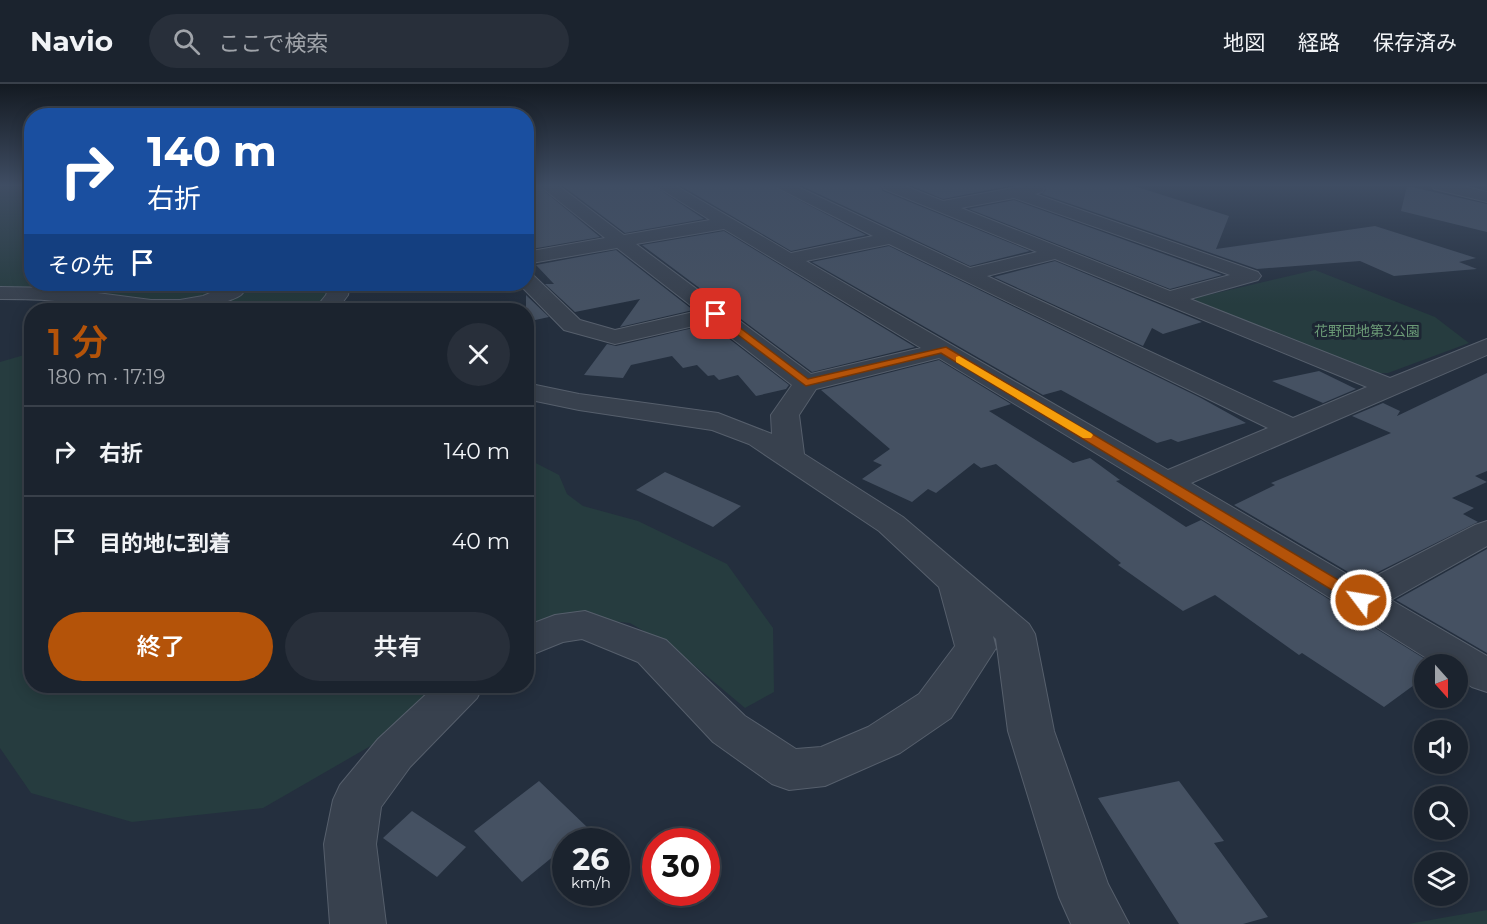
<!DOCTYPE html>
<html lang="ja">
<head>
<meta charset="utf-8">
<style>
	body { margin:0; font-family:Montserrat,"Noto Sans JP",sans-serif; background:#282f3a; color:#f1f3f6; height:100vh; display:flex; flex-direction:column; font-size:22px; white-space:nowrap }
	* { box-sizing:border-box; margin:0 }
	p { font-size:20px; color:#a0a4aa }
	.icon { flex:none; width:33px; height:33px; fill:none; stroke:currentColor; stroke-width:2; stroke-linecap:round; stroke-linejoin:round }
	.map { position:relative; flex:1; overflow:hidden }
	.panel { position:absolute; left:24px; top:219px; width:510px; height:390px; display:flex; flex-direction:column; background:#1b232e; border-radius:24px; box-shadow:0 3px 15px #0003,0 0 0 2px #39404a }
	.panel>* { flex:none }
	.guide { position:absolute; left:24px; top:24px; width:510px; height:183px; border-radius:24px; box-shadow:0 3px 15px #0003,0 0 0 2px #39404a; background:#1a4fa0; color:#fff; overflow:hidden }
	.needle { width:39px; rotate:159deg }
	.buttons { position:absolute; left:1414px; top:570px; display:grid; gap:12px }
	.buttons a { display:grid; place-items:center; width:54px; height:54px; border-radius:50%; background:#1b232e; box-shadow:0 3px 15px #0003,0 0 0 2px #39404a; font-size:30px }
	.speed { position:absolute; left:552px; top:744px; display:flex; gap:12px; font-size:30px; font-weight:700; text-align:center }
	.speed>* { display:grid; place-content:center; width:78px; height:78px; border-radius:50%; background:#1b232e; box-shadow:0 3px 15px #0003,0 0 0 2px #39404a; line-height:1 }
	.speed small { font-size:15px; font-weight:400 }
	.speed .limit { border:9px solid #d22; background:#fff; color:#111 }
	.pin { position:absolute; display:grid; place-items:center; width:51px; height:51px; color:#fff; margin:-26px; border-radius:12px; box-shadow:0 3px 9px #0006 }
	.me { position:absolute; width:66px; margin:-33px; rotate:301deg; stroke-linejoin:round; filter:drop-shadow(0 0 4px #0008) }
	.turn { display:flex; align-items:center; gap:21px; height:126px; padding:0 24px; font-size:27px }
	.turn .icon { width:78px; height:78px; stroke-width:2.5 }
	.turn b { display:block; font-size:42px; line-height:51px }
	.then { display:flex; align-items:center; height:57px; padding:0 24px; background:#0003; gap:12px; font-size:22px }
	.round { display:grid; place-items:center; flex:none; width:63px; height:63px; border-radius:32px; background:#282f3a }
	.overview { display:flex; align-items:center; justify-content:space-between; height:102px; padding:0 24px }
	h1 { font-size:36px; font-weight:600; line-height:45px; color:#b45309 }
	.cta { display:flex; gap:12px; margin-top:auto; padding:12px 24px }
	.cta a { flex:1; height:69px; border-radius:36px; background:#b45309; color:#fff; font-size:24px; font-weight:600; line-height:69px; text-align:center }
	.cta a+a { background:#282f3a; color:#f1f3f6 }
	ul { padding:0; list-style:none }
	li { display:flex; align-items:center; gap:18px; height:90px; padding:0 24px; border-top:2px solid #39404a }
	li div { flex:1 }
	li b { display:block; font-size:22px }
	li em { font-style:normal }
	header { display:flex; align-items:center; gap:36px; box-sizing:border-box; height:84px; padding:0 30px; background:#1b232e; border-bottom:2px solid #39404a }
	header strong { font-size:28px }
	nav { display:flex; gap:33px; margin-inline-start:auto; font-size:21px }
	.search { width:420px; height:54px; background:#282f3a; display:flex; align-items:center; gap:15px; box-sizing:border-box; padding:0 21px; border-radius:33px; color:#a0a4aa; font-size:22px }
	.map>svg:first-child { display:block }
</style>
</head>
<body>
<header>
<strong>Navio</strong>
<div class="search"><svg class="icon" aria-label="search" viewBox="0 0 24 24"><circle cx="10" cy="10" r="6"/><path d="M15 15l6 6"/></svg>ここで検索</div>
<nav><a>地図</a><a>経路</a><a>保存済み</a></nav>
</header>
<div class="map">
<svg width="1487" height="840" viewBox="0 0 1487 840">
	<rect width="100%" height="100%" fill="#242f3e"/>
	<g fill="#263c3f">
		<polygon points="0,102 31,102 32,200 327,200 330,209 325,218 316,226 131,226 116,216 0,208"/>
		<polygon points="1315,186 1435,233 1469,259 1388,289 1370,289 1197,220 1195,214"/>
		<polygon points="31,269 32,602 453,602 374,660 263,724 132,738 31,709 0,664 0,278"/>
		<polygon points="526,374 559,391 567,410 583,422 638,437 727,480 773,544 774,608 745,624 676,566 630,539 563,532 527,547"/>
		<polygon points="1487,826 1487,840 1408,840"/>
	</g>
	<g fill="#455162">
		<polygon points="526,102 538,102 600,153 526,166"/>
		<polygon points="563,102 654,102 704,135 625,149"/>
		<polygon points="681,102 772,102 866,151 791,167"/>
		<polygon points="802,102 880,102 883,107 1030,167 970,182"/>
		<polygon points="912,102 1009,102 943,115"/>
		<polygon points="1045,102 1134,102 1229,132 1216,165 1375,142 1476,174 1459,178 1477,185 1394,192 1360,177 1257,185 1042,110 1046,106"/>
		<polygon points="1407,102 1487,120 1487,148 1401,127"/>
		<polygon points="1014,116 1222,191 1170,205 969,125"/>
		<polygon points="724,147 915,263 812,288 642,161"/>
		<polygon points="889,162 1201,314 1246,339 1178,358 1171,355 1157,359 1061,306 1043,311 812,178"/>
		<polygon points="616,166 693,226 620,243 640,215 575,228 545,200 554,200 536,181"/>
		<polygon points="1055,177 1202,238 1163,250 1152,244 1143,262 994,193"/>
		<polygon points="526,211 549,233 526,238"/>
		<polygon points="710,240 789,301 786,305 756,312 738,291 719,296 714,291 708,292 697,281 683,284 672,272 631,281 623,294 584,291 607,260 616,262"/>
		<polygon points="939,276 1011,320 989,327 1073,379 1090,374 1120,396 1116,397 1186,443 1201,436 1433,580 1425,580 1425,593 1384,623 1302,569 1299,571 1215,511 1183,527 1118,481 1121,479 996,380 981,384 974,379 936,409 928,405 912,418 862,395 882,381 873,377 890,365 821,306"/>
		<polygon points="1319,287 1356,305 1323,319 1272,297"/>
		<polygon points="1487,289 1487,387 1475,392 1487,398 1452,414 1474,424 1463,430 1478,438 1362,496 1234,421 1275,401 1271,399 1391,349 1352,332 1383,319 1400,327 1397,332"/>
		<polygon points="665,388 741,422 713,443 636,406"/>
		<polygon points="1487,465 1487,569 1396,516"/>
		<polygon points="539,697 588,744 571,758 566,758 566,762 522,798 474,747"/>
		<polygon points="1179,697 1224,757 1214,759 1268,833 1243,840 1179,840 1098,714"/>
		<polygon points="412,727 466,763 437,793 383,754"/>
	</g>
	<g fill="none" stroke-linecap="round" stroke-linejoin="round">
		<defs>
			<g id="minor">
				<path d="M540 102H559L624 151 710 136 656 102H676L791 169 873 152 774 102H796L970 184 1037 168 884 105 882 102H905L943 117 1024 102H1042L1044 105 1042 108 1035 110 1258 188 1261 192 1258 196 1190 215 1390 294 1487 255V271L1191 399 1362 499 1475 441 1487 437V462L1391 516 1487 572V608L1472 603 1458 594V580H1436L1155 405 939 274 816 305 799 331 804 370 903 433 1029 540 1035 550 1054 647 1108 800 1129 840H1071L1059 813 1008 647 996 555 993 552 996 564 951 634 900 669 825 702 789 706 772 700 713 658 638 578 582 555 563 558 526 573V542L555 531 585 527 666 556 745 632 796 665 821 663 868 643 919 610 955 562 939 503 879 447 749 360 712 346 579 326 526 315V299L579 310 718 329 772 350 771 331 792 301 711 238 615 260 564 246 519 200H526V189L533 191 580 236 615 246 698 227 617 164 526 180V168L605 154ZM1014 114 1230 191 1170 207 961 124ZM724 145 921 264 811 290 636 160ZM889 160 1268 344 1168 386 806 177ZM1055 175 1367 303 1293 334 987 192Z"/>
				<polygon points="1432,102 1463,102 1487,108 1487,118 1434,105"/>
				<path d="M225 200H245C246 211 238 213 228 217 178 239 108 222 55 217 37 215 19 215 0 215V203L59 204 151 216H180L203 212 224 203Z"/>
				<polygon points="330,200 350,200 348,211 337,226 314,226 326,211"/>
				<polygon points="435,602 483,602 477,614 410,683 381,723 376,760 386,840 330,840 324,760 333,716 340,701 378,655"/>
			</g>
		</defs>
		<use href="#minor" stroke="#565f6c" stroke-width="2"/>
		<use href="#minor" fill="#38414e" fill-rule="evenodd"/>
	</g>
	<linearGradient id="sky" x2="0" y2="1"><stop stop-color="#141a22"/><stop offset="0.46" stop-color="#3f4d63"/><stop offset="1" stop-color="#3f4d63" stop-opacity="0"/></linearGradient>
	<rect width="1487" height="220" fill="url(#sky)"/>
	<polygon fill="#b45309" stroke="#753606" stroke-width="1.5" points="713,228 719,228 808,295 946,263 1367,513 1369,516 1367,520 1355,520 941,269 806,302 713,232"/>
	<polygon fill="#f59e0b" points="959,272 1091,349 1093,351 1091,354 1083,354 956,278 956,273"/>
	<g text-anchor="middle" stroke-width="6" stroke-linejoin="round" paint-order="stroke">
		<g font-size="14" fill="#6b9a76" stroke="#1d2633">
			<text x="1367" y="252">花野団地第3公園</text>
		</g>
	</g>
</svg>
<div class="buttons">
<a><svg class="needle" viewBox="-14 -14 28 28"><path d="M0-13l5 13h-10z" fill="#e53935"/><path d="M0 13l5-13h-10z" fill="#a0a4aa"/></svg></a>
<a><svg class="icon" aria-label="sound" viewBox="0 0 24 24"><path d="M4 9h4l5-4v14l-5-4H4zM17 9q2 3 0 6"/></svg></a>
<a><svg class="icon" aria-label="search" viewBox="0 0 24 24"><circle cx="10" cy="10" r="6"/><path d="M15 15l6 6"/></svg></a>
<a><svg class="icon" aria-label="layers" viewBox="0 0 24 24"><path d="M12 4l9 5-9 5-9-5zM3 14l9 5 9-5"/></svg></a>
</div>
<div class="speed"><div>26<small>km/h</small></div><div class="limit">30</div></div>
<div class="pin" style="left:716px;top:230px;background:#d93025"><svg class="icon" aria-label="arrive" viewBox="0 0 24 24"><path d="M6 21V4h12l-3 4 3 4H6"/></svg></div>
<svg class="me" style="left:1361px;top:516px" viewBox="-20 -20 40 40"><circle r="17" fill="#b45309" stroke="#fff" stroke-width="3"/><path d="M0-11L8 9 0 5-8 9z" fill="#fff"/></svg>
<div class="guide">
<div class="turn"><svg class="icon" aria-label="right" viewBox="0 0 24 24"><path d="M7 20v-9h11M14 6l5 5-5 5"/></svg><div><b>140 m</b>右折</div></div>
<div class="then">その先<svg class="icon" aria-label="arrive" viewBox="0 0 24 24"><path d="M6 21V4h12l-3 4 3 4H6"/></svg></div>
</div>
<section class="panel">
<div class="overview"><div><h1>1 分</h1><p>180 m · 17:19</p></div><a class="round"><svg class="icon" aria-label="close" viewBox="0 0 24 24"><path d="M6 6l12 12M18 6L6 18"/></svg></a></div>
<ul>
<li><svg class="icon" aria-label="right" viewBox="0 0 24 24"><path d="M7 20v-9h11M14 6l5 5-5 5"/></svg><div><b>右折</b></div><em>140 m</em></li>
<li><svg class="icon" aria-label="arrive" viewBox="0 0 24 24"><path d="M6 21V4h12l-3 4 3 4H6"/></svg><div><b>目的地に到着</b></div><em>40 m</em></li>
</ul>
<div class="cta"><a>終了</a><a>共有</a></div>
</section>
</div>
</body>
</html>
